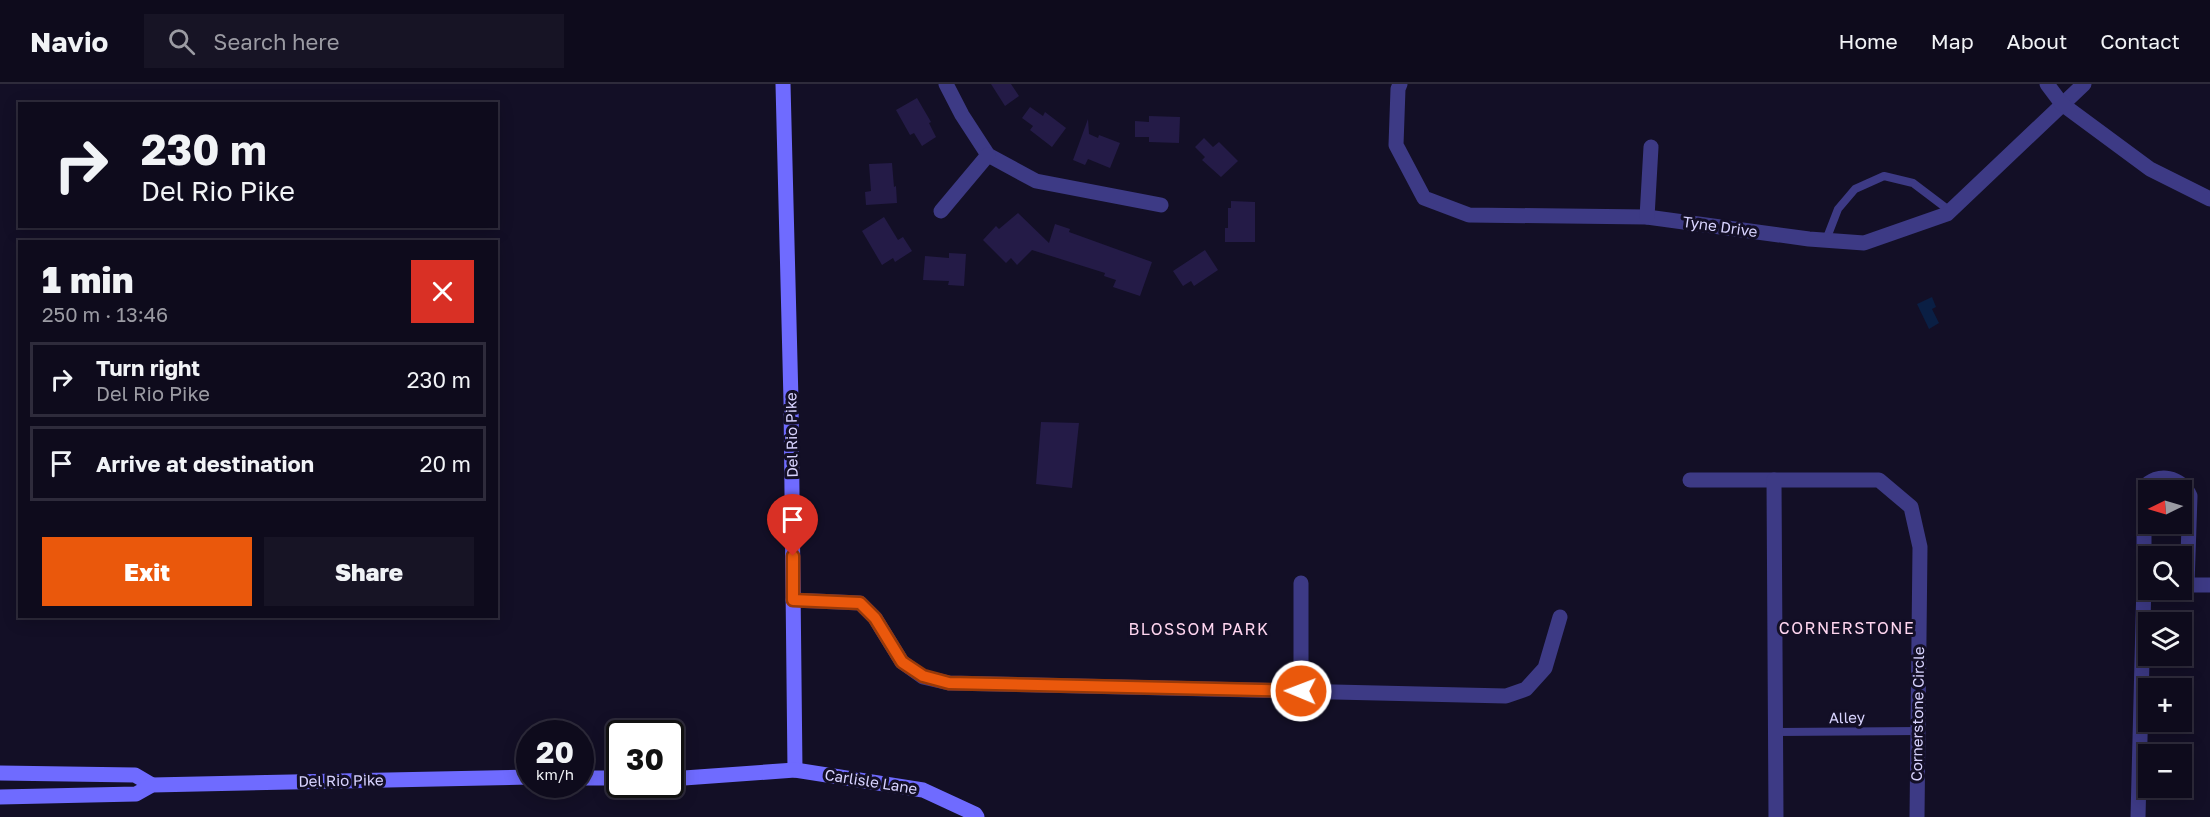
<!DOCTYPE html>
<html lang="en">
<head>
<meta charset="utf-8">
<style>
	body { margin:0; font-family:"Golos Text",sans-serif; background:#171425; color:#f1f3f6; height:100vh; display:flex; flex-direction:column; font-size:22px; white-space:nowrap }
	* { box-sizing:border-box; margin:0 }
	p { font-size:20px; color:#9b9ba3 }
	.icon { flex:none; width:33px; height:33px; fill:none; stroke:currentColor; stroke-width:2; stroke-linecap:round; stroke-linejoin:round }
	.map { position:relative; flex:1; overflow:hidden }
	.details { position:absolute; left:18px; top:156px; width:480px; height:378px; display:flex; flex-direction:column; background:#0e0b1c; border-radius:0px; box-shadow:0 3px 15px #0003,0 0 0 2px #2e2b3b }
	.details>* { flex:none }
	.hud { position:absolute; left:18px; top:18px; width:480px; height:126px; border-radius:0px; box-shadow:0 3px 15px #0003,0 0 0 2px #2e2b3b; background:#0e0b1c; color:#f1f3f6; overflow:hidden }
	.needle { width:39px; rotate:265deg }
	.tools { position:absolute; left:2138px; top:396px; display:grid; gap:12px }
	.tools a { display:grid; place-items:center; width:54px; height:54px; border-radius:0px; background:#0e0b1c; box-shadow:0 3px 15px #0003,0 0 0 2px #2e2b3b; font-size:30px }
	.speed { position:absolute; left:516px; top:636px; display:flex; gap:12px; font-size:30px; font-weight:700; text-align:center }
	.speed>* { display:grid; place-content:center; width:78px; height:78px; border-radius:50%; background:#0e0b1c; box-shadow:0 3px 15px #0003,0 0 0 2px #2e2b3b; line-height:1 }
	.speed small { font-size:15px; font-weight:400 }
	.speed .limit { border:3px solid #111; border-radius:9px; background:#fff; color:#111 }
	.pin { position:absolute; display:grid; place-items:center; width:51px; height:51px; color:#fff; margin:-62px -26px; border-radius:50% 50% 50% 0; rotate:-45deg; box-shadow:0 0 6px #0007 }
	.pin .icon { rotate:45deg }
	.me { position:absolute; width:66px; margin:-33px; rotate:271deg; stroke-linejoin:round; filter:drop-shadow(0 0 4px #0008) }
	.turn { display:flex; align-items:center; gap:21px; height:126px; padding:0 24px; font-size:27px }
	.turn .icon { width:78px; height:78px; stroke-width:2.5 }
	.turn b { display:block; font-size:42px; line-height:51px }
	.round { display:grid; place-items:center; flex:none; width:63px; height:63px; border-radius:0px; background:#171425 }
	.overview { display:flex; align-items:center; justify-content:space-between; height:102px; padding:0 24px }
	h1 { font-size:36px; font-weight:800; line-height:45px }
	.primary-button { display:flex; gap:12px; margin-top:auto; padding:12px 24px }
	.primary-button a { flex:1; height:69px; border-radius:0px; background:#ea580c; color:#fff; font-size:24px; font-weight:800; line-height:69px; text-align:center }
	.primary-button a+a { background:#171425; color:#f1f3f6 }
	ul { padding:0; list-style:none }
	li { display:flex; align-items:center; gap:18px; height:75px; margin:0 12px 9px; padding:0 12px; border:3px solid #2e2b3b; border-radius:0px }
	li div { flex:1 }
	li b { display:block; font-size:22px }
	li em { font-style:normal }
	header { display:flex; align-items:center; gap:36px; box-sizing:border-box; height:84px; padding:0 30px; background:#0e0b1c; border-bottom:2px solid #2e2b3b }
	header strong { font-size:28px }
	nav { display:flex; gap:33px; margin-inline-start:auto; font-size:21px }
	.search { width:420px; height:54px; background:#171425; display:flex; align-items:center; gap:15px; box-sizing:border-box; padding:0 21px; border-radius:0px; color:#9b9ba3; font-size:22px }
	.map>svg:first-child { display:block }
</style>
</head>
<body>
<header>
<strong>Navio</strong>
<div class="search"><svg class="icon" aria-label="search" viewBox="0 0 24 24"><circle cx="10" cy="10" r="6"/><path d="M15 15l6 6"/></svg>Search here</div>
<nav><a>Home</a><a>Map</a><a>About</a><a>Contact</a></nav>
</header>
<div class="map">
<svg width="2210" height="733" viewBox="0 0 2210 733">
	<rect width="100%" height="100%" fill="#130f26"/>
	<polygon fill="#0a1f44" points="1932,213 1936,223 1932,225 1939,239 1929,245 1917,220"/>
	<g fill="#241b47">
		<polygon points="991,0 1011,0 1019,12 1005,22"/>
		<polygon points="917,14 931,38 929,39 936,53 922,62 914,49 910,51 896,26"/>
		<polygon points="1030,23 1043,32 1045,28 1066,44 1052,63 1030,46 1033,42 1022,34"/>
		<polygon points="1149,32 1180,33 1179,59 1149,58 1149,53 1135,53 1135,37 1149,38"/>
		<polygon points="1088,35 1089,50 1098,54 1099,51 1120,59 1110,84 1088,75 1085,81 1073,76"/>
		<polygon points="1204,54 1213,63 1219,58 1238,77 1221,93 1202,76 1205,73 1195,63"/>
		<polygon points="892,79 894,103 896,102 897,119 866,121 865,108 871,107 869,80"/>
		<polygon points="1231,117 1255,118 1255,158 1225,158 1225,144 1228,144 1228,124 1231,124"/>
		<polygon points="1018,129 1049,159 1055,140 1070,145 1069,148 1152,178 1140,212 1113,203 1116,196 1104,192 1105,189 1032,166 1017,181 1011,174 1006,179 983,156 996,142 999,145"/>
		<polygon points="884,133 898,156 903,153 912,167 895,178 893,174 882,181 862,147"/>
		<polygon points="1205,166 1218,186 1194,202 1191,197 1183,202 1173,187"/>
		<polygon points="949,169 966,170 964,202 948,201 949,197 923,196 925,172 949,174"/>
		<polygon points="1041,338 1079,339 1072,404 1036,400"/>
	</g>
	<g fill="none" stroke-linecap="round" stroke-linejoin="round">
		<g stroke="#3d3a85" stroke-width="8">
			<polyline points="1826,156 1838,125 1855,105 1884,92 1913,99 1950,127"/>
			<polyline points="1775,648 1918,647"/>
		</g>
		<g stroke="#3d3a85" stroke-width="15">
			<polyline points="946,0 962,31 988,71 1036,97 1161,121"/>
			<polyline points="1400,0 1398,5 1396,61 1424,114 1469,131 1647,133 1809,155 1864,159 1947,130 2084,0"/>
			<polyline points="2047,0 2062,20 2150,85 2210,115"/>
			<polyline points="941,127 988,71"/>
			<polyline points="1647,133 1651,63"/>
			<polyline points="1690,396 1774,396"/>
			<polyline points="1301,499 1301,607"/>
			<polyline points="2181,501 2210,501"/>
			<polyline points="793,516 860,519 875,534 902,578 923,593 949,599 1506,612 1526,605 1545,584 1560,533"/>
			<polyline points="1776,733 1774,396 1879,396 1911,423 1920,463 1917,733"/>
			<path d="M2138 733 2144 499V404C2157 387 2182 393 2190 412L2187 501"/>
		</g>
		<g stroke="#6f6bff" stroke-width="15">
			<polyline points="783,0 791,317 795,686"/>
			<polyline points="0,689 135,691 152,701"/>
			<polyline points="580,694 620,694"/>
			<polyline points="670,695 795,686 923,706 975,730 977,733"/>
			<polyline points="0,713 136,710 152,701 530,693"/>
		</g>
	</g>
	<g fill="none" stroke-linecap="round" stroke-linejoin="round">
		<defs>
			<polyline id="route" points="793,472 793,516 860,519 875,534 902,578 923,592 949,599 1301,607"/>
		</defs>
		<use href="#route" stroke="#983908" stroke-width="15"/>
		<use href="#route" stroke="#ea580c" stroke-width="10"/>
	</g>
	<g text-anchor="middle" stroke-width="6" stroke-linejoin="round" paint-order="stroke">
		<g font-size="15" fill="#d9d4ff" stroke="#130f26">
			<text transform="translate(1720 143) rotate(8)" y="5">Tyne Drive</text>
			<text transform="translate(792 351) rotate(-91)" y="5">Del Rio Pike</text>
			<text transform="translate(1918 630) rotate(-89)" y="5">Cornerstone Circle</text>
			<text transform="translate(1847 634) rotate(-1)" y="5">Alley</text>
			<text transform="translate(341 697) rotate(-1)" y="5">Del Rio Pike</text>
			<text transform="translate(871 698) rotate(9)" y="5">Carlisle Lane</text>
		</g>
		<g font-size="16" letter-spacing="1.5" fill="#ffd6f0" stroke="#130f26">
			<text x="1847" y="550">CORNERSTONE</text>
			<text x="1199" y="551">BLOSSOM PARK</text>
		</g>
	</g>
</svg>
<div class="tools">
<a><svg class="needle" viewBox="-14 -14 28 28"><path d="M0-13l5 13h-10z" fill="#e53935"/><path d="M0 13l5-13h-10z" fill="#9b9ba3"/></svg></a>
<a><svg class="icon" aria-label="search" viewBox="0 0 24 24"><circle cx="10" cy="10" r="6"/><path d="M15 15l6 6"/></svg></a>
<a><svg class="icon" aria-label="layers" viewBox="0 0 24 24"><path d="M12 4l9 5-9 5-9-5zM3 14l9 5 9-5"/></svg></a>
<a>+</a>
<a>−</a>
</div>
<div class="speed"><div>20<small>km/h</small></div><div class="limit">30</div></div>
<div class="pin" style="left:793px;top:472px;background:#d93025"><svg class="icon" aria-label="arrive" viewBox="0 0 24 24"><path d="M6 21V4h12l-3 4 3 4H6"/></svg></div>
<svg class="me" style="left:1301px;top:607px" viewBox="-20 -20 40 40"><circle r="17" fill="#ea580c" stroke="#fff" stroke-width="3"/><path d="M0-11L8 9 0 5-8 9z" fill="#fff"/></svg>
<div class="hud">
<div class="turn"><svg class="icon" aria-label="right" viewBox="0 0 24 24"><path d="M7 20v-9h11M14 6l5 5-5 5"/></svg><div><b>230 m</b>Del Rio Pike</div></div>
</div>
<section class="details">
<div class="overview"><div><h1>1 min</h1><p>250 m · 13:46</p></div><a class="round" style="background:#d93025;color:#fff"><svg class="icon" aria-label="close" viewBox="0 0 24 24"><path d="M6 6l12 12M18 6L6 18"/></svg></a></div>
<ul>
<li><svg class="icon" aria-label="right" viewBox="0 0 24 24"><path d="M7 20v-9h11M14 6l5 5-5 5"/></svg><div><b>Turn right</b><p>Del Rio Pike</p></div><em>230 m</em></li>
<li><svg class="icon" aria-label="arrive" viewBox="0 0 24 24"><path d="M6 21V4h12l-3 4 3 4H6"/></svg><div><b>Arrive at destination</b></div><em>20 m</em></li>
</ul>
<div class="primary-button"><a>Exit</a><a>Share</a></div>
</section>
</div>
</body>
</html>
